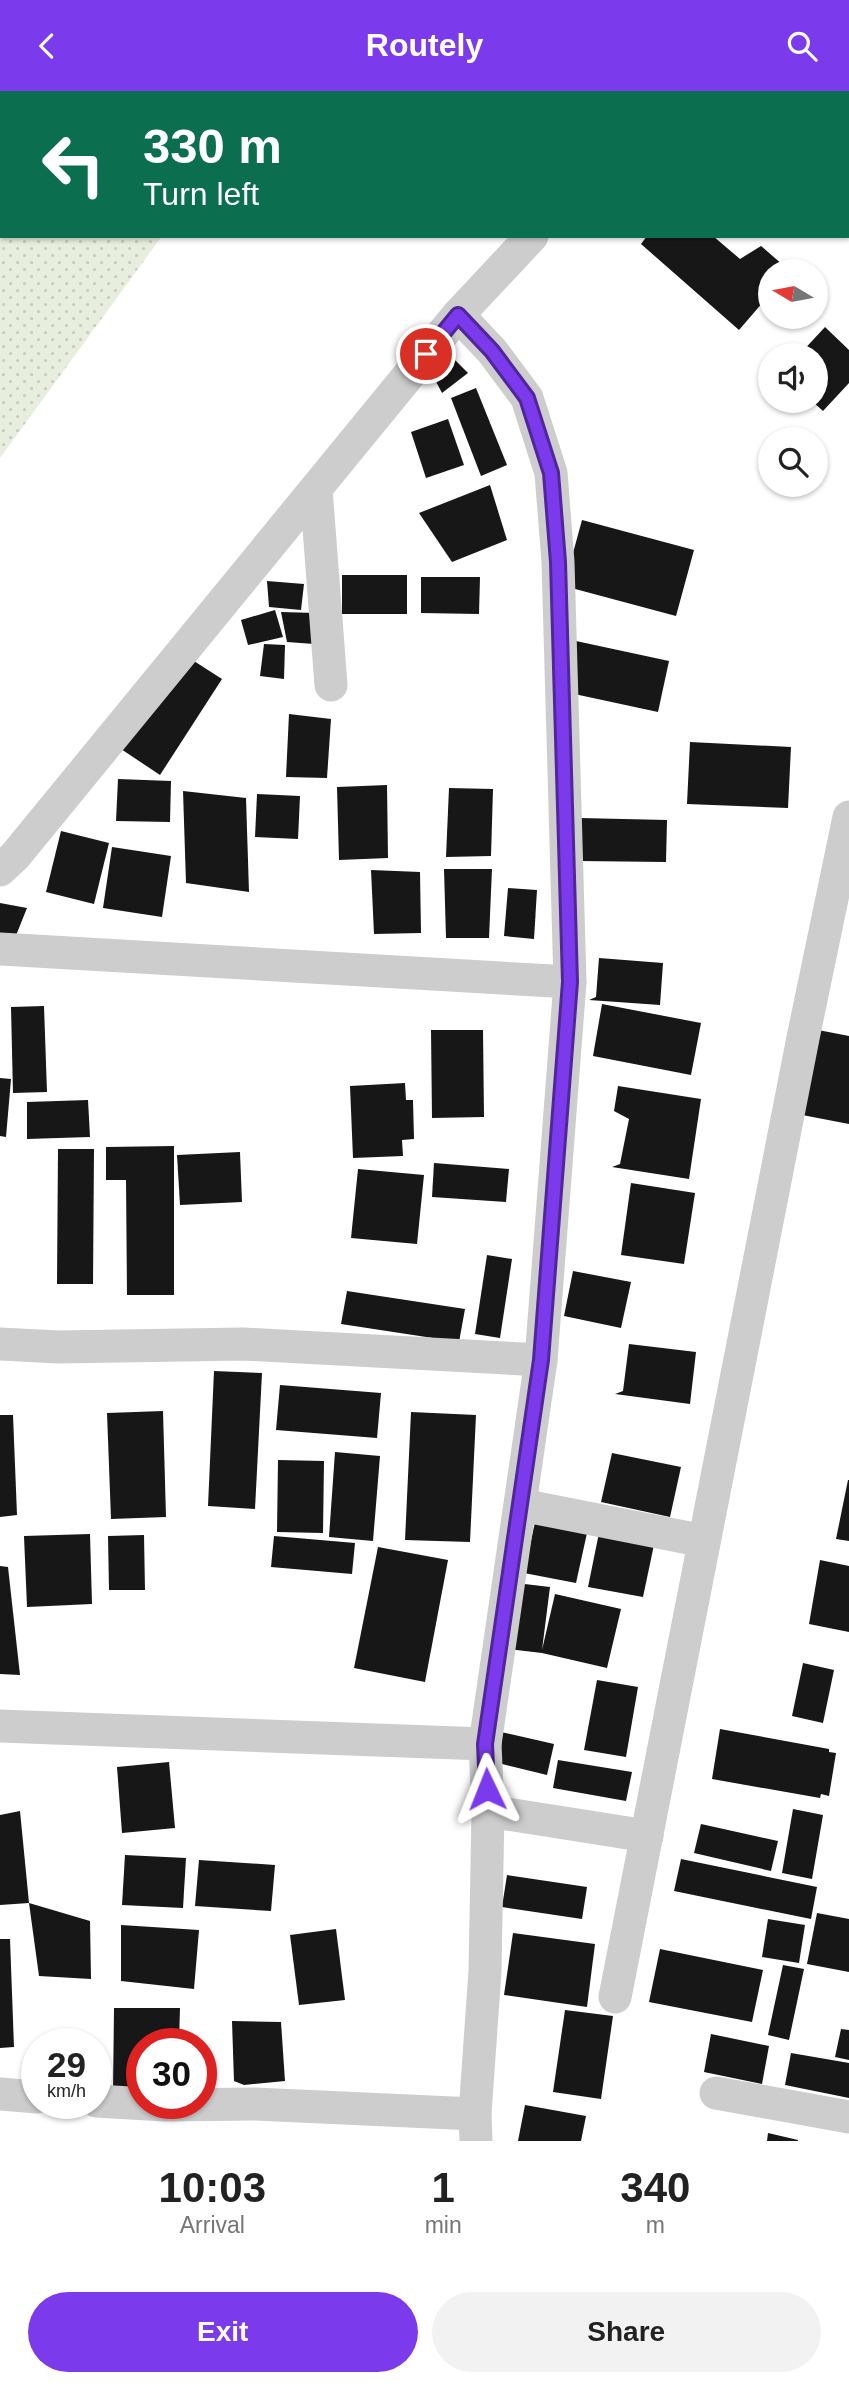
<!DOCTYPE html>
<html lang="en">
<head>
<meta charset="utf-8">
<style>
	body { margin:0; font-family:Helvetica,sans-serif; background:#f2f2f2; color:#222; height:100vh; display:flex; flex-direction:column; font-size:26px; white-space:nowrap }
	* { box-sizing:border-box; margin:0 }
	p { font-size:23px; color:#767676 }
	.icon { flex:none; width:38px; height:38px; fill:none; stroke:currentColor; stroke-width:2; stroke-linecap:round; stroke-linejoin:round }
	.map { position:relative; height:2050px; overflow:hidden }
	.drawer { display:flex; flex-direction:column; background:#fff; flex:1 }
	.drawer>* { flex:none }
	.top-card { position:absolute; left:0px; top:0px; width:850px; height:147px; box-shadow:0 2px 5px #0004; background:#0b6e4f; color:#fff; overflow:hidden }
	.needle { width:46px; rotate:280deg }
	.controls { position:absolute; left:758px; top:168px; display:grid; gap:14px }
	.controls a { display:grid; place-items:center; width:70px; height:70px; border-radius:50%; background:#fff; box-shadow:0 2px 5px #0004; font-size:35px }
	.speed { position:absolute; left:21px; top:1937px; display:flex; gap:14px; font-size:35px; font-weight:700; text-align:center }
	.speed>* { display:grid; place-content:center; width:91px; height:91px; border-radius:50%; background:#fff; box-shadow:0 2px 5px #0004; line-height:1 }
	.speed small { font-size:18px; font-weight:400 }
	.speed .limit { border:10px solid #d22; background:#fff; color:#111 }
	.pin { position:absolute; display:grid; place-items:center; width:60px; height:60px; color:#fff; margin:-30px; border:4px solid #fff; border-radius:50%; box-shadow:0 2px 7px #0007 }
	.me { position:absolute; width:77px; margin:-38px; rotate:358deg; stroke-linejoin:round; filter:drop-shadow(0 0 5px #0008) }
	.turn { display:flex; align-items:center; gap:24px; height:147px; padding:0 28px; font-size:32px }
	.turn .icon { width:91px; height:91px; stroke-width:2.5 }
	.turn b { display:block; font-size:49px; line-height:60px }
	.eta { display:flex; justify-content:space-evenly; align-items:center; height:119px; text-align:center }
	.eta b { font-size:42px; font-weight:700; line-height:49px }
	.button { display:flex; gap:14px; margin-top:auto; padding:14px 28px }
	.button a { flex:1; height:80px; border-radius:42px; background:#7c3aed; color:#fff; font-size:28px; font-weight:700; line-height:80px; text-align:center }
	.button a+a { background:#f2f2f2; color:#222 }
	header { display:flex; justify-content:space-between; align-items:center; height:91px; padding:0 28px; background:#7c3aed; color:#fff; font-size:32px; font-weight:700 }
	.map>svg:first-child { display:block }
</style>
</head>
<body>
<header><svg class="icon" aria-label="back" viewBox="0 0 24 24"><path d="M15 5l-7 7 7 7"/></svg>Routely<svg class="icon" aria-label="search" viewBox="0 0 24 24"><circle cx="10" cy="10" r="6"/><path d="M15 15l6 6"/></svg></header>
<div class="map">
<svg width="849" height="2050" viewBox="0 0 849 2050">
	<defs>
		<pattern id="green-dots" width="8" height="8" patternUnits="userSpaceOnUse" patternTransform="scale(1.75)"><rect width="8" height="8" fill="#e8eedd"/><path d="M2 2h.1M6 6h.1" fill="none" stroke="#c7ccbe" stroke-width="1.8" stroke-linecap="round"/></pattern>
	</defs>
	<rect width="100%" height="100%" fill="#fff"/>
	<polygon fill="url(#green-dots)" points="0,0 298,0 296,2 2,2 2,145 162,145 0,367"/>
	<g fill="#171717">
		<polygon points="647,145 713,145 740,168 761,155 790,180 770,180 770,203 739,239 641,153"/>
		<polygon points="825,236 849,259 849,292 823,320 812,310 816,310 816,264 799,264"/>
		<polygon points="453,267 468,282 442,302 432,283"/>
		<polygon points="476,297 507,374 481,385 451,307"/>
		<polygon points="448,328 464,374 426,387 411,341"/>
		<polygon points="490,394 507,449 452,471 419,422"/>
		<polygon points="582,429 694,459 676,525 564,495"/>
		<rect x="342" y="484" width="65" height="39"/>
		<polygon points="421,486 480,486 479,523 421,522"/>
		<polygon points="267,490 304,493 301,519 269,516"/>
		<polygon points="275,519 283,546 248,554 241,529"/>
		<polygon points="281,521 316,522 314,553 287,551"/>
		<polygon points="576,550 669,570 658,621 565,601"/>
		<polygon points="264,553 285,554 284,588 260,585"/>
		<polygon points="183,563 222,588 160,684 121,658"/>
		<polygon points="289,623 331,628 327,687 286,686"/>
		<polygon points="690,651 791,656 788,717 687,713"/>
		<polygon points="118,688 171,690 170,731 116,730"/>
		<polygon points="387,694 388,767 339,769 337,696"/>
		<polygon points="449,697 493,698 491,765 446,766"/>
		<polygon points="183,700 246,707 249,801 186,792"/>
		<polygon points="257,703 300,705 298,748 255,746"/>
		<polygon points="580,727 667,729 666,771 579,770"/>
		<polygon points="61,740 109,752 94,813 46,801"/>
		<polygon points="112,756 171,765 162,826 103,817"/>
		<polygon points="444,778 492,778 489,847 446,847"/>
		<polygon points="371,779 420,781 421,842 374,843"/>
		<polygon points="508,797 537,799 534,848 504,845"/>
		<polygon points="0,812 27,817 13,852 0,848"/>
		<polygon points="599,867 663,872 660,914 589,909 596,906"/>
		<polygon points="602,913 701,932 691,984 593,965"/>
		<polygon points="44,915 47,1001 13,1002 11,916"/>
		<polygon points="813,938 849,945 849,1033 797,1023"/>
		<polygon points="431,939 483,939 484,1026 432,1027"/>
		<polygon points="0,987 11,988 6,1046 0,1045"/>
		<polygon points="405,992 406,1009 413,1009 414,1048 402,1049 403,1065 353,1067 350,995"/>
		<polygon points="618,995 701,1008 689,1088 612,1076 620,1073 629,1028 614,1020"/>
		<polygon points="88,1009 90,1046 27,1048 27,1011"/>
		<polygon points="174,1055 174,1204 127,1204 126,1089 106,1089 106,1056"/>
		<polygon points="58,1058 94,1058 93,1193 57,1193"/>
		<polygon points="240,1061 242,1111 180,1114 177,1064"/>
		<polygon points="434,1072 509,1078 506,1111 432,1106"/>
		<polygon points="358,1078 424,1084 417,1153 351,1147"/>
		<polygon points="631,1092 695,1102 684,1173 621,1164"/>
		<polygon points="487,1164 512,1168 500,1247 475,1243"/>
		<polygon points="573,1180 631,1191 621,1237 564,1225"/>
		<polygon points="347,1200 465,1218 459,1251 341,1233"/>
		<polygon points="629,1253 696,1261 690,1313 615,1303 623,1300"/>
		<polygon points="214,1280 262,1282 255,1418 208,1415"/>
		<polygon points="280,1294 381,1302 377,1347 276,1339"/>
		<polygon points="163,1320 166,1426 111,1428 107,1322"/>
		<polygon points="411,1321 476,1324 470,1451 405,1449"/>
		<polygon points="0,1324 13,1324 17,1424 0,1426"/>
		<polygon points="335,1361 380,1365 373,1450 329,1446"/>
		<polygon points="612,1362 681,1376 670,1426 601,1411"/>
		<polygon points="278,1369 324,1370 323,1442 277,1441"/>
		<polygon points="848,1389 849,1389 849,1450 836,1448"/>
		<polygon points="537,1422 589,1433 576,1492 524,1482"/>
		<polygon points="600,1437 655,1449 643,1506 588,1496"/>
		<polygon points="90,1443 92,1513 27,1516 24,1445"/>
		<polygon points="144,1444 145,1499 109,1499 108,1445"/>
		<polygon points="274,1445 355,1452 352,1483 271,1476"/>
		<polygon points="378,1456 448,1469 425,1591 354,1577"/>
		<polygon points="820,1469 849,1475 849,1541 809,1533"/>
		<polygon points="0,1475 8,1476 20,1584 0,1583"/>
		<polygon points="516,1492 550,1496 542,1559 555,1503 621,1518 607,1577 542,1562 508,1558"/>
		<polygon points="803,1572 834,1579 823,1632 792,1625"/>
		<polygon points="597,1589 638,1596 626,1666 584,1659"/>
		<polygon points="720,1638 829,1658 829,1661 836,1662 829,1705 821,1703 820,1707 712,1688"/>
		<polygon points="501,1641 554,1653 547,1684 494,1671"/>
		<polygon points="558,1669 632,1681 626,1710 553,1697"/>
		<polygon points="169,1671 175,1737 122,1742 117,1676"/>
		<polygon points="793,1718 823,1724 812,1788 782,1782"/>
		<polygon points="20,1720 29,1812 0,1814 0,1724"/>
		<polygon points="701,1733 778,1750 771,1780 694,1762"/>
		<polygon points="125,1764 186,1767 183,1817 122,1814"/>
		<polygon points="681,1768 817,1796 811,1828 674,1800"/>
		<polygon points="199,1769 275,1774 271,1820 195,1815"/>
		<polygon points="507,1784 587,1796 582,1828 502,1816"/>
		<polygon points="29,1812 90,1830 91,1888 39,1885"/>
		<polygon points="817,1822 849,1828 849,1881 807,1873"/>
		<polygon points="768,1828 805,1834 799,1872 762,1866"/>
		<polygon points="121,1834 199,1839 194,1898 121,1890"/>
		<polygon points="336,1838 345,1909 299,1914 290,1844"/>
		<polygon points="513,1842 595,1853 587,1916 504,1904"/>
		<polygon points="0,1848 10,1848 14,1956 0,1957"/>
		<polygon points="660,1858 763,1879 752,1931 649,1911"/>
		<polygon points="783,1874 804,1878 789,1949 768,1944"/>
		<polygon points="114,1917 180,1917 179,1953 142,1953 142,1998 113,2001"/>
		<polygon points="565,1919 613,1925 601,2008 553,2001"/>
		<polygon points="232,1930 281,1931 285,1990 244,1994 234,1990"/>
		<polygon points="841,1938 849,1939 849,1969 835,1966"/>
		<polygon points="711,1943 769,1955 762,1993 704,1981"/>
		<polygon points="791,1962 849,1972 849,2007 785,1994"/>
		<polygon points="525,2014 586,2025 581,2050 518,2050"/>
		<polygon points="768,2042 798,2049 798,2050 767,2050"/>
	</g>
	<g fill="none" stroke-linecap="round" stroke-linejoin="round">
		<g stroke="#cdcdcd" stroke-width="33">
			<polyline points="665,2 667,0"/>
			<polyline points="458,224 492,260 527,307 551,382 558,471 570,891 541,1269 485,1653 488,1720 485,1880 475,2023 476,2050"/>
			<polyline points="316,398 331,594"/>
			<polyline points="0,779 15,765 458,224 532,145"/>
			<polyline points="0,858 570,891"/>
			<polyline points="0,1253 58,1256 243,1253 541,1269"/>
			<polyline points="521,1414 704,1450"/>
			<polyline points="0,1635 485,1653"/>
			<polyline points="488,1720 647,1745"/>
			<polyline points="615,1906 803,947 849,726"/>
			<polyline points="716,2002 849,2026"/>
			<polyline points="0,2003 37,2006"/>
			<polyline points="96,2010 165,2014 255,2013 475,2023"/>
		</g>
	</g>
	<g fill="none" stroke-linecap="round" stroke-linejoin="round">
		<defs>
			<polyline id="route" points="426,263 458,224 492,260 527,307 551,382 558,471 570,891 541,1269 485,1653 487,1698"/>
		</defs>
		<use href="#route" stroke="#51269a" stroke-width="18"/>
		<use href="#route" stroke="#7c3aed" stroke-width="12"/>
	</g>
</svg>
<div class="controls">
<a><svg class="needle" viewBox="-14 -14 28 28"><path d="M0-13l5 13h-10z" fill="#e53935"/><path d="M0 13l5-13h-10z" fill="#767676"/></svg></a>
<a><svg class="icon" aria-label="sound" viewBox="0 0 24 24"><path d="M4 9h4l5-4v14l-5-4H4zM17 9q2 3 0 6"/></svg></a>
<a><svg class="icon" aria-label="search" viewBox="0 0 24 24"><circle cx="10" cy="10" r="6"/><path d="M15 15l6 6"/></svg></a>
</div>
<div class="speed"><div>29<small>km/h</small></div><div class="limit">30</div></div>
<div class="pin" style="left:426px;top:263px;background:#d93025"><svg class="icon" aria-label="arrive" viewBox="0 0 24 24"><path d="M6 21V4h12l-3 4 3 4H6"/></svg></div>
<svg class="me" style="left:487px;top:1698px" viewBox="-20 -20 40 40"><path d="M0-17L14 15 0 8-14 15z" fill="#7c3aed" stroke="#fff" stroke-width="4"/></svg>
<div class="top-card">
<div class="turn"><svg class="icon" aria-label="left" viewBox="0 0 24 24"><path d="M17 20v-9H6M10 6l-5 5 5 5"/></svg><div><b>330 m</b>Turn left</div></div>
</div>
</div>
<section class="drawer">
<div class="eta">
<div><b>10:03</b><p>Arrival</p></div>
<div><b>1</b><p>min</p></div>
<div><b>340</b><p>m</p></div>
</div>
<div class="button"><a>Exit</a><a>Share</a></div>
</section>
</body>
</html>
